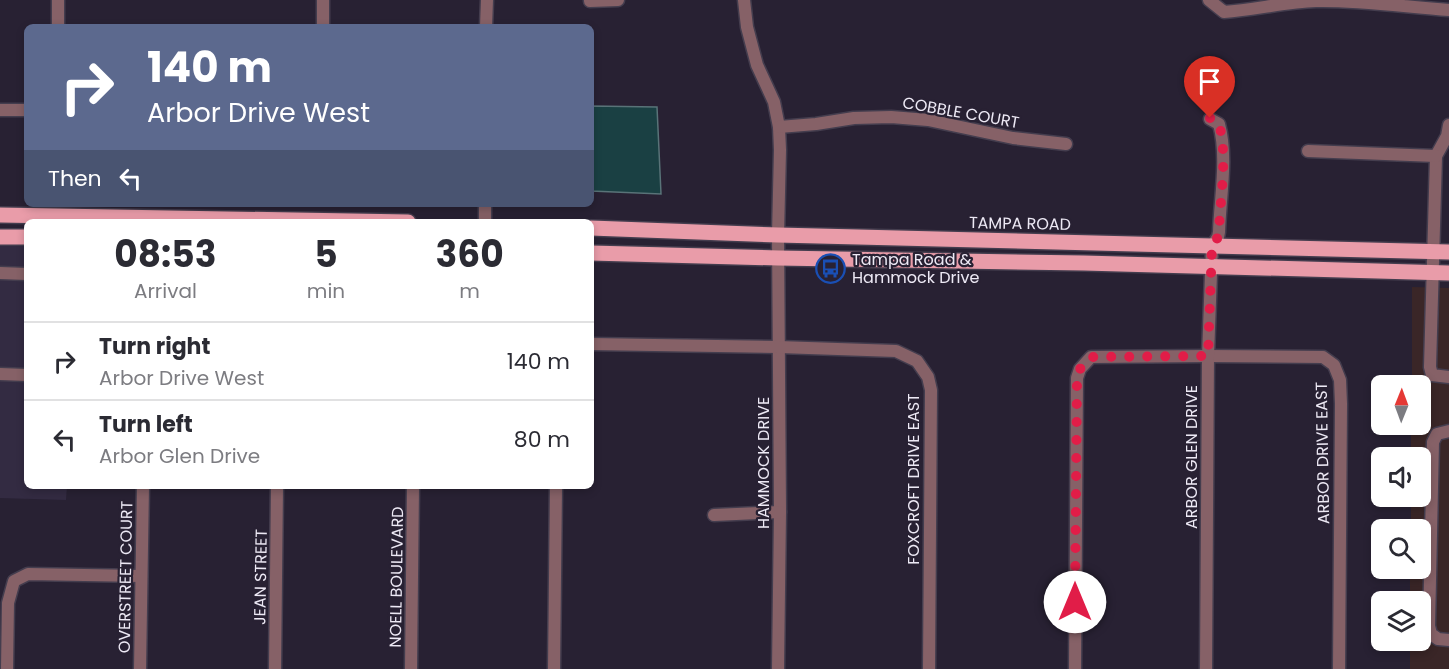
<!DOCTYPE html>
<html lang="en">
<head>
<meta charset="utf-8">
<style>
	body { margin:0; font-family:Poppins,sans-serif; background:#f7f7f7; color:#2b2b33; height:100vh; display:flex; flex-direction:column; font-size:22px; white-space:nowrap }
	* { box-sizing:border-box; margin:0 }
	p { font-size:20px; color:#7c7c81 }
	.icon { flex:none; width:33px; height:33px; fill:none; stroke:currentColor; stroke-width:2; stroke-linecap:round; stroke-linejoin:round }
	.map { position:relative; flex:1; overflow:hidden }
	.side { position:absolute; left:24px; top:219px; width:570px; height:270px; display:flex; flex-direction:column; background:#fff; border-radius:9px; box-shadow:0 3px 9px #0003 }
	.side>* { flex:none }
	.top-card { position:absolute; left:24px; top:24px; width:570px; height:183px; border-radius:9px; box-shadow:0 3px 9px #0003; background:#5c698e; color:#fff; overflow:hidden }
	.needle { width:39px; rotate:1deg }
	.fabs { position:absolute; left:1371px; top:375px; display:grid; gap:12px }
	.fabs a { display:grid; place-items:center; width:60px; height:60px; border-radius:9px; background:#fff; box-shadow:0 3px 9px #0003; font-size:30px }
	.pin { position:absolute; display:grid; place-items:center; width:51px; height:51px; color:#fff; margin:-62px -26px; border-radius:50% 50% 50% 0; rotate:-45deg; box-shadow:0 0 6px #0007 }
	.pin .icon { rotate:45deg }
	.me { position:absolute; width:66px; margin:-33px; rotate:0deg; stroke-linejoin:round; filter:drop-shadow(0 0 4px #0008) }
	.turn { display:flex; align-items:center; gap:21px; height:126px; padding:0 24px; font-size:27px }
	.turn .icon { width:78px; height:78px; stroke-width:2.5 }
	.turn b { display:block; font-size:42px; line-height:51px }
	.then { display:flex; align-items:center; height:57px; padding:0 24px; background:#0003; gap:12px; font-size:22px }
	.eta { display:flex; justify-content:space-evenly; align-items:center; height:102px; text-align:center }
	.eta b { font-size:36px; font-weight:700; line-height:42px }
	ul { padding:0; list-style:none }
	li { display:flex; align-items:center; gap:18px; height:78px; padding:0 24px; border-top:2px solid #e1e1e2 }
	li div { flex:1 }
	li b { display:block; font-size:22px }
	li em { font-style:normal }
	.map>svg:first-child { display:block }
</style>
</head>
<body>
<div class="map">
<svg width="1449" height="669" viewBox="0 0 1449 669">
	<rect width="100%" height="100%" fill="#282133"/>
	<polygon fill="#332b42" points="0,243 27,244 27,486 67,486 66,500 0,498"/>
	<polygon fill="#3a2627" points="1412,287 1449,288 1449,669 1410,669 1410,641 1420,640 1420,602 1410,601 1410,569 1420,568 1420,530 1411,529 1411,497 1420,496 1420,458 1411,457 1411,425 1420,424 1420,386 1412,385"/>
	<polygon fill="#1a4043" stroke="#597378" stroke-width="1.5" points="591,106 657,107 661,194 591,191"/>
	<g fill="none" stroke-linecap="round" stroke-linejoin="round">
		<defs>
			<g id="minor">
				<polyline points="58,0 58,27"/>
				<polyline points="744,0 747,27 757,65 774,102 779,127 780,150 778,235 780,512 778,669"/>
				<path d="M1209 0 1224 12C1255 10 1285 2 1316 1 1359 0 1406 7 1449 10"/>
				<polyline points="590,1 618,0"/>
				<polyline points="323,27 323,0"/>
				<polyline points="486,27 487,0"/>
				<polyline points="0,110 27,110"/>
				<polyline points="1449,125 1447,136 1436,156 1430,367 1432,375 1449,377"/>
				<polyline points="779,127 816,124 854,118 891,117 928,120 1013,138 1066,144"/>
				<polyline points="1308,151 1436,156"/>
				<polyline points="485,222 485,204"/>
				<polyline points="0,273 27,274"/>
				<polyline points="591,344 779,347 896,351 917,361 928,377 931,390 929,669"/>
				<polyline points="0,374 27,375"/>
				<polyline points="1449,431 1437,434 1433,442 1429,626 1431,634 1438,639 1449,640"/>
				<polyline points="714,515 780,512"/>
				<polyline points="7,669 8,603 14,581 28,574 141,576"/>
				<polyline points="140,669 143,486"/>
				<polyline points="275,669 277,486"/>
				<polyline points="411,669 413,486"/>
				<polyline points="554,669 556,486"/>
				<polyline points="1075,669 1077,378 1080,369 1091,357 1208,356 1323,357 1334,365 1340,380 1341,404 1339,669"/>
				<path d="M1206 669 1208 356 1212 246 1218 237 1219 232C1220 198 1228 157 1219 124L1210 119"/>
			</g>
			<g id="major">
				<polyline points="0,215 408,222"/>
				<polyline points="591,228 778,235 1449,252"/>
				<polyline points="0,237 27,237"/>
				<polyline points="591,253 778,258 1084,263 1449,273"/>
			</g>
		</defs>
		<use href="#minor" stroke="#443d4e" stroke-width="15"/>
		<use href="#major" stroke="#443d4e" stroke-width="18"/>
		<use href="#minor" stroke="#866167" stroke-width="12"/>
		<use href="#major" stroke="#e99ca9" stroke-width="15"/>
	</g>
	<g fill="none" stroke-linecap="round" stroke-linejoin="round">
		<path stroke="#e11d48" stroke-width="10" stroke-dasharray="0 18" d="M1075 602 1077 378 1080 369 1091 357 1208 356 1212 246 1218 237 1219 232C1220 199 1228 155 1219 124L1210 118"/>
	</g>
	<defs>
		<symbol id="bus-ring" viewBox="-11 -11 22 22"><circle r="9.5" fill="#282133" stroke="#1a4fb4" stroke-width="1.5"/><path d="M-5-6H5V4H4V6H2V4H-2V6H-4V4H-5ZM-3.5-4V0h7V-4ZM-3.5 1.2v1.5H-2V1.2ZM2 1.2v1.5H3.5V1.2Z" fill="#1a4fb4"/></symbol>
	</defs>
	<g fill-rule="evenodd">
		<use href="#bus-ring" x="814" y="252" width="33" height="33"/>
	</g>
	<g text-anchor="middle" stroke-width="4.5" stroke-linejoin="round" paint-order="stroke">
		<g font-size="16" fill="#ede9f5" stroke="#282133">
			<text transform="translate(961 112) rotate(10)" y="6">COBBLE COURT</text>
			<text transform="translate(1020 223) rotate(1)" y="6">TAMPA ROAD</text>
			<text transform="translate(1322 453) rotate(-91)" y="6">ARBOR DRIVE EAST</text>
			<text transform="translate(1191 457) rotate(-90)" y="6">ARBOR GLEN DRIVE</text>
			<text transform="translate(763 463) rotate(-90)" y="6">HAMMOCK DRIVE</text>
			<text transform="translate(913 479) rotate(-90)" y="6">FOXCROFT DRIVE EAST</text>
			<text transform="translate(125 577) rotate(-89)" y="6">OVERSTREET COURT</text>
			<text transform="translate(260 577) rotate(-89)" y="6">JEAN STREET</text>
			<text transform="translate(396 577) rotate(-89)" y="6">NOELL BOULEVARD</text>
		</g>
		<g font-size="16" fill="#ede9f5" stroke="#282133" text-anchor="start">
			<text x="852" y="265">Tampa Road &amp;<tspan x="852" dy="18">Hammock Drive</tspan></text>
		</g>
	</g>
</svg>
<div class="fabs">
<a><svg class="needle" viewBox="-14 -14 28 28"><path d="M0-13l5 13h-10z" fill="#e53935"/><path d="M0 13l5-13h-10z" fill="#7c7c81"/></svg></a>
<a><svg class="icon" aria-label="sound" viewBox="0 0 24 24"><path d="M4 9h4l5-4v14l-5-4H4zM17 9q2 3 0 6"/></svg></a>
<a><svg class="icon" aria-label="search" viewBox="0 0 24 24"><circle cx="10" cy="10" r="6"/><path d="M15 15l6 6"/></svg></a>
<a><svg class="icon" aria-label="layers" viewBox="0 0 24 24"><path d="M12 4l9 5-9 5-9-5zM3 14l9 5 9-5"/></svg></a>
</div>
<div class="pin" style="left:1210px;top:118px;background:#d93025"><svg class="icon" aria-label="arrive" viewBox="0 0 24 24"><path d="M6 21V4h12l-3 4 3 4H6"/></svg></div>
<svg class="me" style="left:1075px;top:602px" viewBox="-20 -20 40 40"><circle r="19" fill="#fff"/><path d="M0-13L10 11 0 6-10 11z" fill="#e11d48"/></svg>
<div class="top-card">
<div class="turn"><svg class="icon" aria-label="right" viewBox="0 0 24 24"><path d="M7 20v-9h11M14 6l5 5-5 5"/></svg><div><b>140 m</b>Arbor Drive West</div></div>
<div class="then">Then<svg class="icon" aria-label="left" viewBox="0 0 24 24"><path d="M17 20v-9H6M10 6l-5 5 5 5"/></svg></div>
</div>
<section class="side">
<div class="eta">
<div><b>08:53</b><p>Arrival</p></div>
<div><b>5</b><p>min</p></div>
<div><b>360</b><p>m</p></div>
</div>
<ul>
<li><svg class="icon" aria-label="right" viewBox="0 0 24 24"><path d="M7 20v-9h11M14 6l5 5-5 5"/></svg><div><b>Turn right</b><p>Arbor Drive West</p></div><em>140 m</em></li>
<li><svg class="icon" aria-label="left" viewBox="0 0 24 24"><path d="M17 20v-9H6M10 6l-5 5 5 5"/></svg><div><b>Turn left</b><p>Arbor Glen Drive</p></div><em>80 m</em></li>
</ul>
</section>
</div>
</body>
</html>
